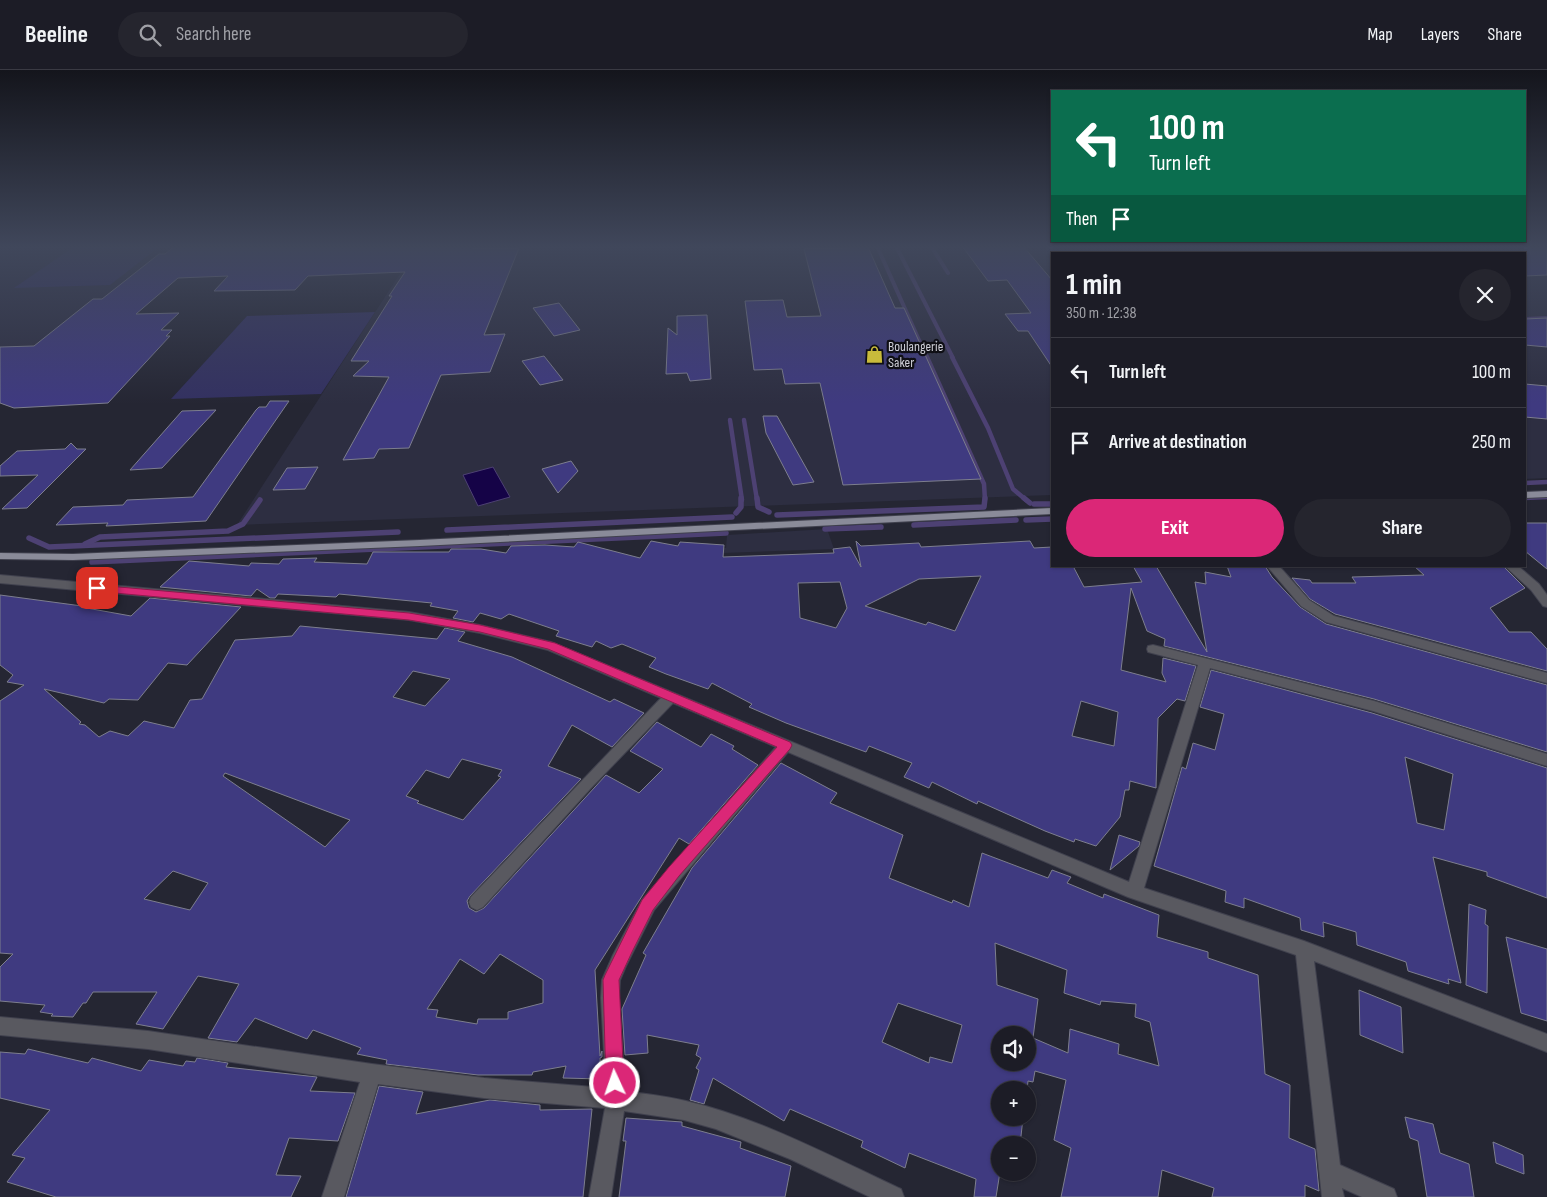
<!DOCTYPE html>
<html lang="en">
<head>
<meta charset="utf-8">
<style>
	body { margin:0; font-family:"Sofia Sans Condensed",sans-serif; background:#25252e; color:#f1f3f6; height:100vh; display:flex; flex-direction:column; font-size:19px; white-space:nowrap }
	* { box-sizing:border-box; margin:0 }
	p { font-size:16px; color:#a0a1a7 }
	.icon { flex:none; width:28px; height:28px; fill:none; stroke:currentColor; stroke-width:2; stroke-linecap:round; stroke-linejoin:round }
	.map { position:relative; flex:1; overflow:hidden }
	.side { position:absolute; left:1051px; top:182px; width:475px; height:315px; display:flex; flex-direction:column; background:#1c1c26; border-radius:0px; box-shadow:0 1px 4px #0004,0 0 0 1px #3a3a43 }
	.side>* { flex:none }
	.hud { position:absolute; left:1051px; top:20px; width:475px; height:152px; border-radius:0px; box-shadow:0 1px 4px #0004,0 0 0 1px #3a3a43; background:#0b6e4f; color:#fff; overflow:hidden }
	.fabs { position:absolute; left:991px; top:956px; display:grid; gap:10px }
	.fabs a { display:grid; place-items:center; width:45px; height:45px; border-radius:50%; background:#1c1c26; box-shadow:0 1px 4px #0004,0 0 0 1px #3a3a43; font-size:25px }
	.pin { position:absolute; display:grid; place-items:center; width:42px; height:42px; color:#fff; margin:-21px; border-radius:10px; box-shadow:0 2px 8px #0006 }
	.me { position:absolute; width:55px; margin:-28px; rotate:357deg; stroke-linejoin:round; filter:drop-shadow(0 0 4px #0008) }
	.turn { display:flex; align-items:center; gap:18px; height:105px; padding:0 15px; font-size:22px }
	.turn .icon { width:65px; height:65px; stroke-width:2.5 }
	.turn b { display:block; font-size:35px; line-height:42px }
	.then { display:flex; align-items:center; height:48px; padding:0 15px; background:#0003; gap:10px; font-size:19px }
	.round { display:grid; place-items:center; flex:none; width:52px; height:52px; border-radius:26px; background:#25252e }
	.head { display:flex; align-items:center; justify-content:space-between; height:85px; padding:0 15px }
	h1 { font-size:30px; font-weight:700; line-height:38px }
	.cta { display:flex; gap:10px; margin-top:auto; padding:10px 15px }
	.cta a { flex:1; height:58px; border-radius:30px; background:#db2777; color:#fff; font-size:20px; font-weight:700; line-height:58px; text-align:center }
	.cta a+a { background:#25252e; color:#f1f3f6 }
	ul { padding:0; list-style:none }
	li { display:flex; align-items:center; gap:15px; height:70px; padding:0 15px; border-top:1px solid #3a3a43 }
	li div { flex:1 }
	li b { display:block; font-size:19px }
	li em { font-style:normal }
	header { display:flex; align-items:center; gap:30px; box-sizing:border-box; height:70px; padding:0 25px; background:#1c1c26; border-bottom:1px solid #3a3a43 }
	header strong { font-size:24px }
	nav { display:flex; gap:28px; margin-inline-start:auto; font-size:18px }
	.search { width:350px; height:45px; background:#25252e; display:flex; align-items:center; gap:12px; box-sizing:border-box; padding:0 18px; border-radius:28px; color:#a0a1a7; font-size:19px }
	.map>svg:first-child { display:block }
</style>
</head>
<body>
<header>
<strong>Beeline</strong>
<div class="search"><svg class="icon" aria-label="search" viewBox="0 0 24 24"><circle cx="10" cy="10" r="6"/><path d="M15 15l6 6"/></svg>Search here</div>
<nav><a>Map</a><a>Layers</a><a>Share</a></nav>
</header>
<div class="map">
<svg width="1547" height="1127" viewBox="0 0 1547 1127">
	<rect width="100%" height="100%" fill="#252633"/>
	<g fill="#2d2e41">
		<polygon points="0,176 175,176 0,317"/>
		<polygon points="418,176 1547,176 1547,408 1525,409 1525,184 1052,184 1052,425 237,455"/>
		<polygon points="827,459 834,479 722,483 722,478 726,478 727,465"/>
	</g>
	<g fill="#333161">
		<polygon points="75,176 160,176 110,215 14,218"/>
		<polygon points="375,242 321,324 171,329 247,246"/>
	</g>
	<polygon fill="#150347" stroke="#4d4173" points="493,397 510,427 478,436 463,405"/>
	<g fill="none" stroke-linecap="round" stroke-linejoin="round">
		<g stroke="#4d4173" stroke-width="4">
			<polyline points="877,176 927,288"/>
			<polyline points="896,176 953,288"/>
			<polyline points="931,176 948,203"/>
			<polyline points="1371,176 1384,184"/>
			<polyline points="1525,249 1547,248"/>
		</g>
		<g stroke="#4d4173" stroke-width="4.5">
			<polyline points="927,287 984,414 985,430"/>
			<polyline points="952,287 988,358 1013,419 1026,430"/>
			<polyline points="730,350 742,430"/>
			<polyline points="744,350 757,430"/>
			<polyline points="1525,413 1547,412"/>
			<polyline points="1525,428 1547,427"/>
		</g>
		<g stroke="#4d4173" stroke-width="5.5">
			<polyline points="757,428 758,437 769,442"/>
			<polyline points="1024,428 1030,433"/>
			<polyline points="1034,434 1052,434"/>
			<polyline points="736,443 741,437 741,428"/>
			<polyline points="777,445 984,437 985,428"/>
			<polyline points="1026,450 1052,449"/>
			<polyline points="914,455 1016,450"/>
			<polyline points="825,459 881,457"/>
			<polyline points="447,460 732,447"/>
			<polyline points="29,468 49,477 398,462"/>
			<polyline points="85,474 100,467 228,461 243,454 260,430"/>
			<polyline points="92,492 726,463"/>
		</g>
	</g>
	<g fill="#3f3a80" stroke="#7d7e8e" fill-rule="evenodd">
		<polygon points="175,176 474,176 473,178 519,178 484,265 505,264 490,302 441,305 409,378 379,379 374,388 343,390 389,307 353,306 369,291 351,291 392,226 389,226 405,202 308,206 295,220 214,221 228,206 178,208 136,244 179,243 161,260 172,260 166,266 170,266 108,333 14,338 0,333 0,277 34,276 93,229 102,229 159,184 165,184"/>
		<polygon points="962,176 1023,176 1052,210 1052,297 1028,261 1018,261 1005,244 1031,243 1007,210 988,211"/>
		<polygon points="1525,176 1547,176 1547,205 1525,206"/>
		<polygon points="868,177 895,238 904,238 981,409 843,415 820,313 785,314 782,299 754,300 745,231 783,230 787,247 821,246 804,179"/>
		<polygon points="559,233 580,260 554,266 533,238"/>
		<polygon points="707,245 711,309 690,311 687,303 666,304 668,258 677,265 677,246"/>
		<polygon points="1547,248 1547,277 1525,275 1525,249"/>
		<polygon points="544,286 563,310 540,315 522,291"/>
		<polygon points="1525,314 1547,316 1547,349 1525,347"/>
		<polygon points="270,331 289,331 206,451 106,456 108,453 56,455 73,437 123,435 127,430 193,427 256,340 259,337 266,337"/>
		<polygon points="216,340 162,398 130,400 182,341"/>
		<polygon points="763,346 777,346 814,412 793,415 766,363"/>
		<polygon points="71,373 77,379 86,379 27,438 2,439 38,405 0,406 0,396 17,381 65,379"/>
		<polygon points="571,391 578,401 558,423 542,399"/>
		<polygon points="318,397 305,419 273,420 287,398"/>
		<polygon points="1525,453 1547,453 1547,499 1525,481"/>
		<path d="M651 471 678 476 680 472 724 475 723 487 834 483 833 479 850 477 861 497 856 471 861 476 919 473 921 477 1030 471 1034 478 1052 477V496H1073L1084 517 1142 512 1133 496H1156L1207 582 1195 512 1206 514 1205 502 1231 507 1227 496H1265L1272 507 1300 537 1326 554 1547 615V682L1374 629 1164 576 1165 569 1147 561 1131 518 1121 600 1166 612 1162 603 1163 588 1196 596 1185 631 1177 629 1158 648 1156 718 1130 711 1129 720H1125L1120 747 1096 776 1075 769 1074 772 1045 761 978 731 977 734 932 712 929 718 904 707 912 693 869 676 866 682 786 653 749 637 752 634 712 613 708 619 666 604 649 597 656 588 622 574 611 578 596 571 592 577 556 566 559 561 509 544 501 549 480 543 473 552 453 548 458 541 430 536 432 533 339 524 336 527 278 524 275 528H270L257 519 251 526 160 517 189 491 249 496 251 493 279 494 283 489 317 488 314 492 367 494 373 482H449L451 479H481L506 483 511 476 545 475 574 477 578 472 640 488ZM981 506 955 561 928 552 926 555 865 536 919 509ZM840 512 847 538 836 558 800 548 798 513ZM1081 631 1118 642 1114 676 1072 666Z"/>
		<polygon points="1414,496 1503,496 1525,518 1490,538 1509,562 1531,562 1547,579 1547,601 1335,544 1310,529 1292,508 1310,510 1312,513 1356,513 1352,507 1424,505"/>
		<path d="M0 525 82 536 81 537 131 546 150 528 241 537 187 595 168 593 138 630 109 629 104 633 44 619 81 652 79 654 85 655 99 667 110 661 128 666 144 651 174 658 190 630 202 629 235 570 292 566 300 556 437 569 445 558 465 562 458 571 512 587 610 632 614 629 644 643 612 677 572 655 548 696 581 709 470 826 467 831 469 838 476 842 484 838 606 705 639 723 663 699 630 681 657 652 701 677 711 664 734 676 732 679 758 695 689 774 679 768 595 900 600 986 602 981V987L600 988 601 1009 563 1008 566 996 533 1002 532 1005H478L386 994 387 990 357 984 361 978 313 960 307 969 255 948 237 972 208 968 239 914 198 906 163 959 136 954 157 922H93L86 933H83L73 947 51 946 53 944 40 942 45 935 0 931V897L13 884 0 883V631L24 615 7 612 13 605 0 595ZM413 601 450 609 425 636 393 627ZM462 689 502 700 498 706 501 707 463 750 417 733 419 731 406 726 426 700 449 708ZM225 703 350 750 325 777 223 706ZM173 801 208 813 190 840 144 829ZM500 884 543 910V933L508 942V949H478L477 954 436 947 438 940 427 939 460 889 484 904Z"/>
		<path d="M1211 600 1372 643 1547 698V828L1487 806V802L1433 787 1461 913 1448 909 1449 914 1408 901 1406 892 1357 875 1356 862 1323 852 1324 867 1301 860 1300 848 1244 828V838L1225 832 1226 821 1154 796 1182 697 1186 699 1193 673 1215 680 1224 644 1200 637ZM1405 687 1453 704 1444 760 1417 753Z"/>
		<path d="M781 693 837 723 830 733 903 765 889 808 952 833 953 830 969 837 982 783 1048 808 1052 800 1071 807 1067 813 1103 828 1104 824 1159 845 1157 867 1208 882V888L1258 905 1265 1004 1290 1015 1289 1068 1315 1079 1319 1121 1305 1115V1127H1212L1214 1118 1162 1100 1158 1127H1061L1071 1078 1054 1070 1066 1010 1035 1001 1033 1012 1028 1011 1027 1020H1000V1048H1023L1020 1075H1000V1102L996 1127H974L976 1109 909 1083 905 1098 861 1077 863 1071 790 1039 784 1051 713 1008 704 1034 690 1030 699 1000 696 998 701 988 696 985 699 975 647 965 648 983 625 985 622 939 646 885 643 883 692 798ZM995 873 1067 900 1064 923 1100 935 1101 931 1136 934 1135 947 1150 952 1159 996 1118 984 1119 974 1070 959 1068 983 1033 968 1038 929 997 915ZM898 933 962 955 952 993 930 987 929 993 882 972ZM1000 965H1028V992H1000Z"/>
		<polygon points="1119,765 1140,772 1139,776 1110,800"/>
		<polygon points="1469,834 1486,840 1485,854 1488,856 1487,923 1466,915"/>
		<polygon points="1506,867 1547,879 1547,951 1521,943"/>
		<polygon points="1359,920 1401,937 1403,983 1360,965"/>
		<polygon points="28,979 88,993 92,988 141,1001 149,990 183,996 186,991 195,992 197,988 228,993 226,997 317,1007 310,1021 355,1023 338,1071 289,1068 276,1105 301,1106 291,1127 56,1127 7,1112 25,1088 12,1085 50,1040 0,1028 0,982 25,984"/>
		<polygon points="379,1016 423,1022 416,1044 490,1030 540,1035 540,1040 592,1039 583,1127 346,1127"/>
		<polygon points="1405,1047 1433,1054 1440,1083 1469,1094 1474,1127 1427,1127 1418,1071 1410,1068"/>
		<polygon points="626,1048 682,1052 682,1056 741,1072 740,1078 791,1096 785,1127 619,1127 626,1071 623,1071"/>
		<polygon points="1493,1072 1523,1085 1524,1104 1496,1093"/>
	</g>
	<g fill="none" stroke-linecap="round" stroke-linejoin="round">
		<defs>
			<g id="minor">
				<polygon points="1267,496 1279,496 1309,530 1334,546 1547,603 1547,613 1326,552 1301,536"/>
				<polygon points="1505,496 1518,496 1539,514 1547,525 1547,537 1543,536 1531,520"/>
				<path d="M0 505 409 542 480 555 551 572 1129 812 1198 595 1148 582 1147 579 1148 576 1153 575 1374 631 1547 684V696L1373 641 1210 598 1144 818 1304 871 1547 964V982L1314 891 1340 1095 1394 1119 1397 1127H1362L1342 1118 1344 1127H1322L1296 885 1128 827 788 682 654 840 626 896 620 910 619 928 625 1021C645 1024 666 1026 686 1031 760 1048 832 1087 901 1119L904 1127H870L790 1089 716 1059 684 1050 624 1041 611 1127H589L605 1038 484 1028 378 1014 344 1127H322L360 1012 148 979 0 965V947L148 961 372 994 484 1008 606 1018 601 928 602 910 613 885 642 830 776 677 673 633 590 719 483 837 477 840 471 837 469 832 471 827 661 628 548 580 480 563 409 550 0 513Z"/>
			</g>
			<g id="major">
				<polygon points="1547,421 1547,427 1525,428 1525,422"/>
				<polygon points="1052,438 1052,444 420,476 73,490 0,489 0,483 73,484 420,470"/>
			</g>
		</defs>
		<use href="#minor" stroke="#40414e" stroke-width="2"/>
		<use href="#major" stroke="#40414e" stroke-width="2"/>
		<use href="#minor" fill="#595960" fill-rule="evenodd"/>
		<use href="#major" fill="#8a8b99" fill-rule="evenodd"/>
	</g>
	<linearGradient id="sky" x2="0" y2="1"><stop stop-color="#14151c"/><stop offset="0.53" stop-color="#40475b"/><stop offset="1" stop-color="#40475b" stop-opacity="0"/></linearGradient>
	<rect width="1547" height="334" fill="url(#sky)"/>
	<polygon fill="#db2777" stroke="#8e194d" points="97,515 409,543 480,555 555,573 790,672 792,675 790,679 679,806 653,840 632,882 619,910 624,1013 622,1020 615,1022 609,1020 606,1013 603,910 605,905 642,830 669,797 777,677 548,579 480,562 409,550 93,521 92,518"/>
	<defs>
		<symbol id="shop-bare" viewBox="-9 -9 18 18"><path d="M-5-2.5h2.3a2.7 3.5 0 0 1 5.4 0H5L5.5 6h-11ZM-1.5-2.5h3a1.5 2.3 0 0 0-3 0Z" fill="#c9bb3b" stroke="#0f0f15" stroke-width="2.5" paint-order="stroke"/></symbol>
	</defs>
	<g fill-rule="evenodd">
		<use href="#shop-bare" x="862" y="272" width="25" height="25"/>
	</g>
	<g text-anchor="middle" stroke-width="4.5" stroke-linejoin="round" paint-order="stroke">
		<g font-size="14" fill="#d0d1d9" stroke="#0f0f15" text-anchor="start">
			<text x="888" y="281">Boulangerie<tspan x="888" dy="16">Saker</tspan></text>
		</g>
	</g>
</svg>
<div class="fabs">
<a><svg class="icon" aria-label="sound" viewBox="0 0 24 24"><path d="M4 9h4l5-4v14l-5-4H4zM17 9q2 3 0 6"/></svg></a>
<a>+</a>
<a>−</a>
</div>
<div class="pin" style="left:97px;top:518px;background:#d93025"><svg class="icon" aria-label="arrive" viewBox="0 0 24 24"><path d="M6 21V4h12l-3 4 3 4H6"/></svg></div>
<svg class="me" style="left:615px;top:1013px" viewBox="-20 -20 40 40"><circle r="17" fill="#db2777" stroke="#fff" stroke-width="3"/><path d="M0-11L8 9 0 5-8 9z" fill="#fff"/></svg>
<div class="hud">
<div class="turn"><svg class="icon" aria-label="left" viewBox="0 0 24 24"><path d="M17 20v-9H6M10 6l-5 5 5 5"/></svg><div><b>100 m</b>Turn left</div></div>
<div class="then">Then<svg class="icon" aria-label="arrive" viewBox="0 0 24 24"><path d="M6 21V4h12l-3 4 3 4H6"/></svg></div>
</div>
<section class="side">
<div class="head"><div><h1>1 min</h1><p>350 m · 12:38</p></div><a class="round"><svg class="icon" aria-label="close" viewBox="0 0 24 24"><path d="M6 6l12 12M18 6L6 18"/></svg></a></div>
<ul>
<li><svg class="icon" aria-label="left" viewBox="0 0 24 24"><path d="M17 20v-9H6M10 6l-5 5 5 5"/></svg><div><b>Turn left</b></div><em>100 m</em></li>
<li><svg class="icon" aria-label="arrive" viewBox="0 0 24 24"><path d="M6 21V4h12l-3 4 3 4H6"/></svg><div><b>Arrive at destination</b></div><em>250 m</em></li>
</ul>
<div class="cta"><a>Exit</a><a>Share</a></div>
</section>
</div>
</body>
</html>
